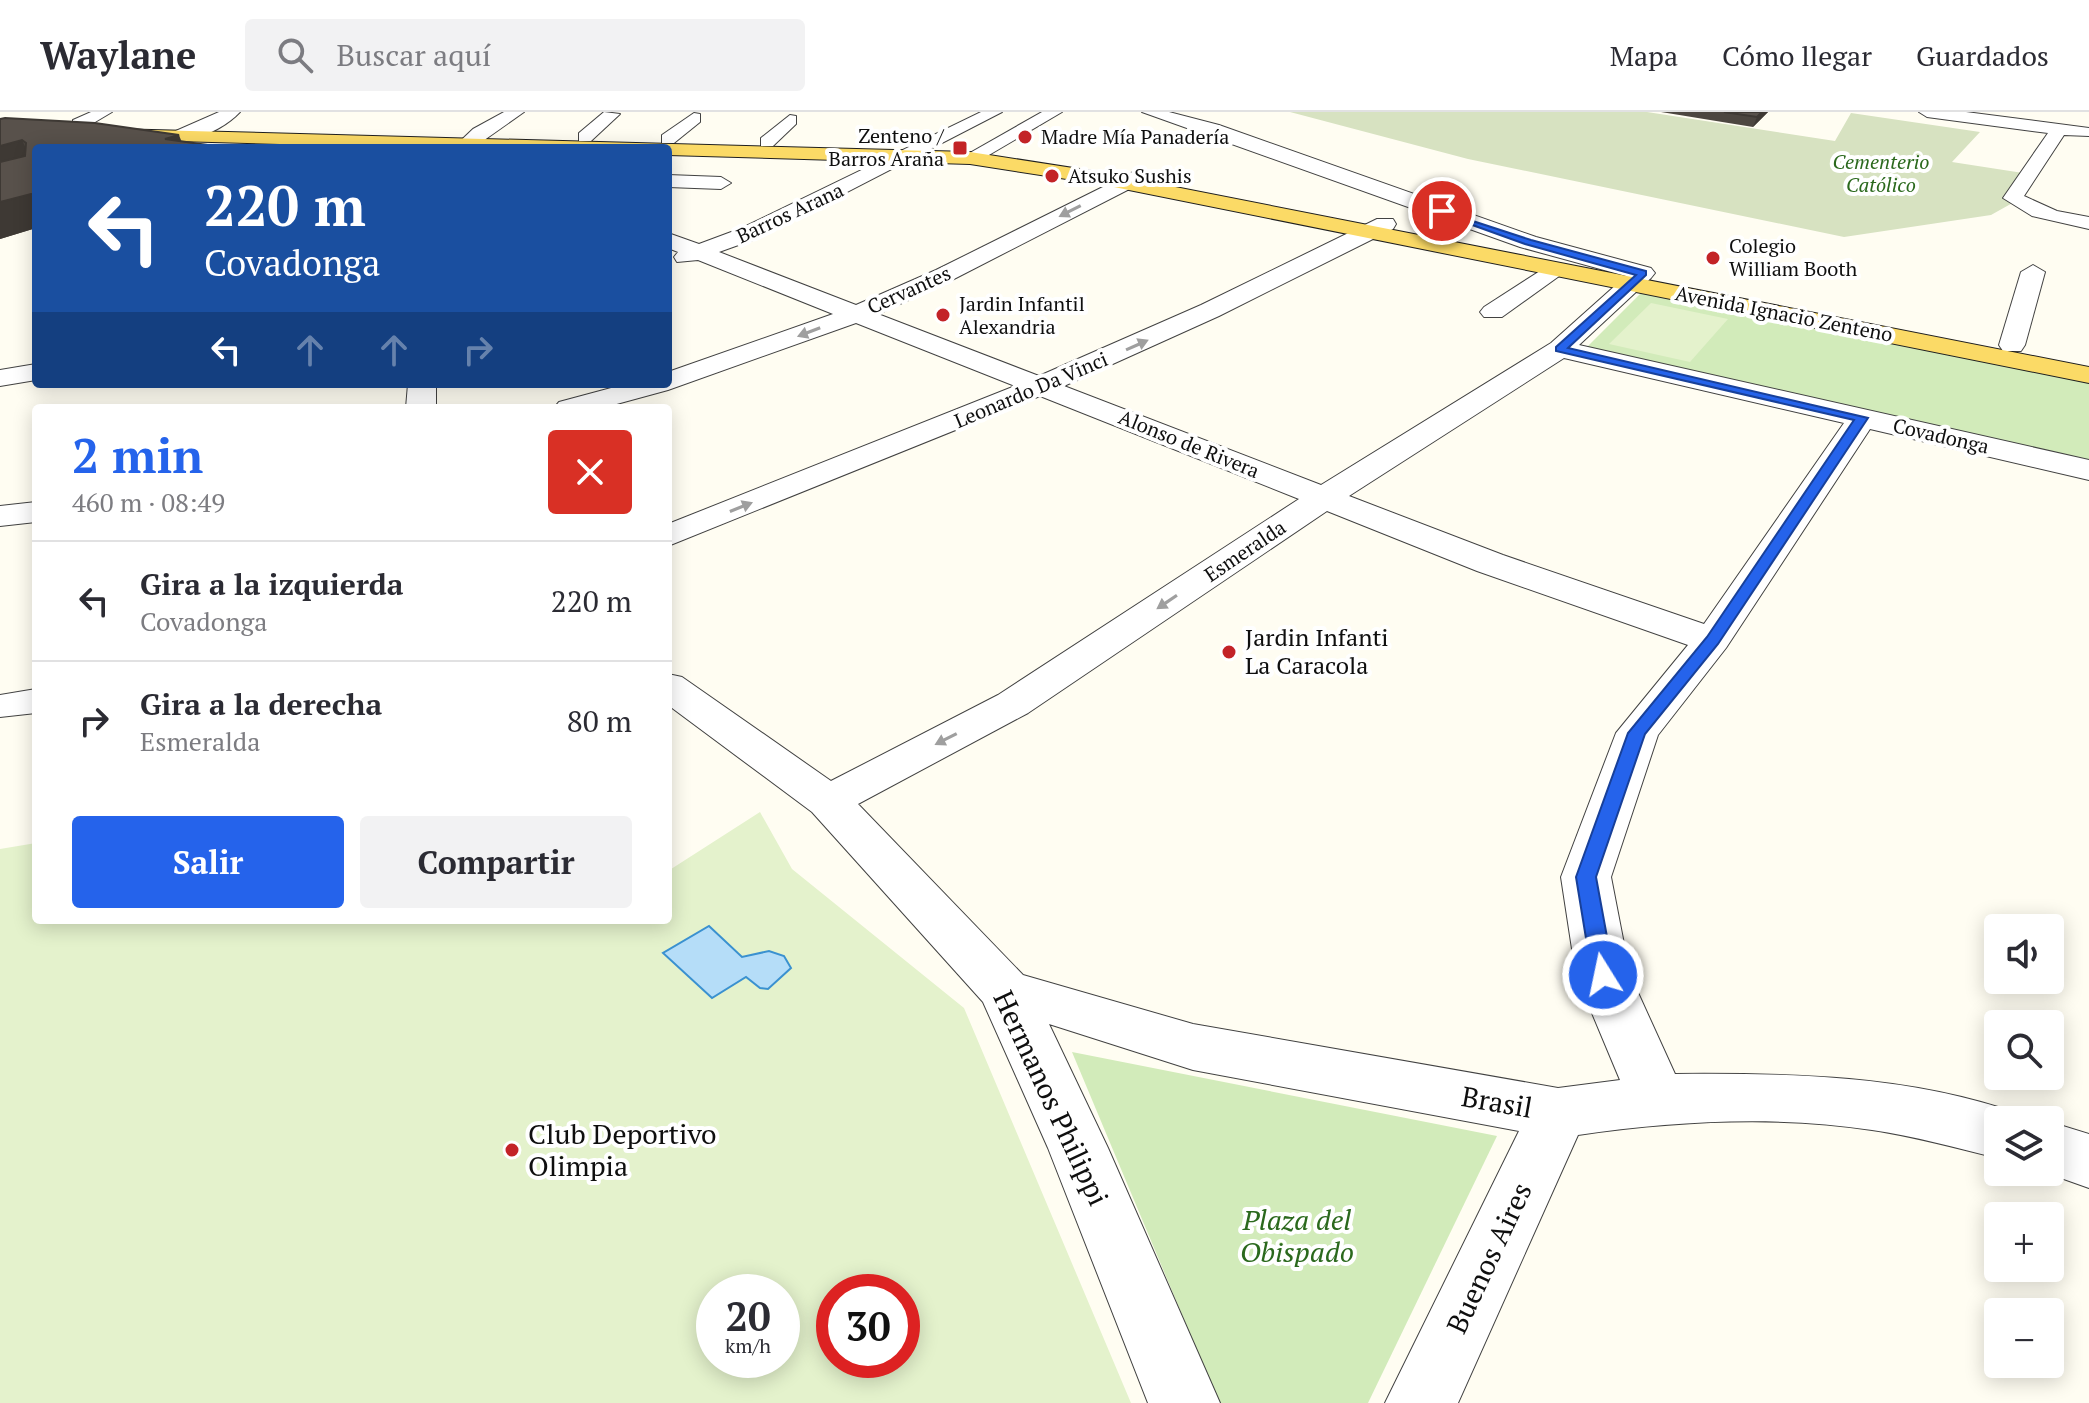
<!DOCTYPE html>
<html lang="es">
<head>
<meta charset="utf-8">
<style>
	body { margin:0; font-family:"PT Serif",serif; background:#f2f2f3; color:#2b2b33; height:100vh; display:flex; flex-direction:column; font-size:30px; white-space:nowrap }
	* { box-sizing:border-box; margin:0 }
	p { font-size:26px; color:#7c7c81 }
	.icon { flex:none; width:44px; height:44px; fill:none; stroke:currentColor; stroke-width:2; stroke-linecap:round; stroke-linejoin:round }
	.map { position:relative; flex:1; overflow:hidden }
	.drawer { position:absolute; left:32px; top:292px; width:640px; height:520px; display:flex; flex-direction:column; background:#fff; border-radius:8px; box-shadow:0 4px 20px #0003 }
	.drawer>* { flex:none }
	.hud { position:absolute; left:32px; top:32px; width:640px; height:244px; border-radius:8px; box-shadow:0 4px 20px #0003; background:#1a4fa0; color:#fff; overflow:hidden }
	.buttons { position:absolute; left:1984px; top:802px; display:grid; gap:16px }
	.buttons a { display:grid; place-items:center; width:80px; height:80px; border-radius:8px; background:#fff; box-shadow:0 4px 20px #0003; font-size:40px }
	.speed { position:absolute; left:696px; top:1162px; display:flex; gap:16px; font-size:40px; font-weight:700; text-align:center }
	.speed>* { display:grid; place-content:center; width:104px; height:104px; border-radius:50%; background:#fff; box-shadow:0 4px 20px #0003; line-height:1 }
	.speed small { font-size:20px; font-weight:400 }
	.speed .limit { border:12px solid #d22; background:#fff; color:#111 }
	.pin { position:absolute; display:grid; place-items:center; width:68px; height:68px; color:#fff; margin:-34px; border:4px solid #fff; border-radius:50%; box-shadow:0 2px 8px #0007 }
	.me { position:absolute; width:88px; margin:-44px; rotate:350deg; stroke-linejoin:round; filter:drop-shadow(0 0 6px #0008) }
	.turn { display:flex; align-items:center; gap:28px; height:168px; padding:0 40px; font-size:36px }
	.turn .icon { width:104px; height:104px; stroke-width:2.5 }
	.turn b { display:block; font-size:56px; line-height:68px }
	.lanes { display:flex; align-items:center; height:76px; padding:0 40px; background:#0003; justify-content:center; gap:40px; direction:ltr }
	.lanes .off { opacity:.35 }
	.round { display:grid; place-items:center; flex:none; width:84px; height:84px; border-radius:8px; background:#f2f2f3 }
	.overview { display:flex; align-items:center; justify-content:space-between; height:136px; padding:0 40px }
	h1 { font-size:48px; font-weight:700; line-height:60px; color:#2563eb }
	.button { display:flex; gap:16px; margin-top:auto; padding:16px 40px }
	.button a { flex:1; height:92px; border-radius:8px; background:#2563eb; color:#fff; font-size:32px; font-weight:700; line-height:92px; text-align:center }
	.button a+a { background:#f2f2f3; color:#2b2b33 }
	ul { padding:0; list-style:none }
	li { display:flex; align-items:center; gap:24px; height:120px; padding:0 40px; border-top:2px solid #e1e1e2 }
	li div { flex:1 }
	li b { display:block; font-size:30px }
	li em { font-style:normal }
	header { display:flex; align-items:center; gap:48px; box-sizing:border-box; height:112px; padding:0 40px; background:#fff; border-bottom:2px solid #e1e1e2 }
	header strong { font-size:38px }
	nav { display:flex; gap:44px; margin-inline-start:auto; font-size:28px }
	.search { width:560px; height:72px; background:#f2f2f3; display:flex; align-items:center; gap:20px; box-sizing:border-box; padding:0 28px; border-radius:8px; color:#7c7c81; font-size:30px }
	.map>svg:first-child { display:block }
</style>
</head>
<body>
<header>
<strong>Waylane</strong>
<div class="search"><svg class="icon" aria-label="search" viewBox="0 0 24 24"><circle cx="10" cy="10" r="6"/><path d="M15 15l6 6"/></svg>Buscar aquí</div>
<nav><a>Mapa</a><a>Cómo llegar</a><a>Guardados</a></nav>
</header>
<div class="map">
<svg width="2089" height="1291" viewBox="0 0 2089 1291">
	<rect width="100%" height="100%" fill="#fffdf2"/>
	<g fill="#d2ebba">
		<polygon points="1643,179 2089,269 2089,351 1587,235"/>
		<polygon points="1072,940 1497,1024 1368,1291 1219,1291"/>
	</g>
	<polygon fill="#d7e2c1" points="1290,0 1647,0 1835,29 1851,1 1980,20 1952,50 2023,61 2016,89 1991,103 1844,125 1468,47"/>
	<g fill="#e4f2cc" fill-rule="evenodd">
		<polygon points="1651,191 1728,207 1690,250 1609,232"/>
		<path d="M760 700 792 757 964 896 1131 1291H0V737L36 731V808H668V759ZM714 1180H782V1248H714ZM834 1180H902V1248H834Z"/>
	</g>
	<polygon fill="#b5ddf8" stroke="#3a91d0" stroke-width="2" points="709,814 742,845 769,839 784,844 791,856 768,877 760,876 746,865 712,886 663,841"/>
	<g fill="none" stroke-linecap="round" stroke-linejoin="round">
		<defs>
			<g id="minor">
				<polygon points="91,0 112,0 85,16 73,16 73,8"/>
				<path d="M219 0H240C215 26 171 36 137 36Z"/>
				<polygon points="504,0 524,0 473,36 453,36 473,17"/>
				<polygon points="604,0 620,2 591,29 579,29 579,21"/>
				<path d="M981 0H1002L758 126 719 140 856 193 936 158 1133 60H1147L1150 64 1147 68 952 168 878 202 1039 264 1201 193 1377 107H1393L1396 112 1393 117 1219 204 1064 274 1321 373 1551 231 1626 164 1520 135 1142 0H1169L1219 13 1536 125 1651 156 1655 161 1651 166 1579 233 2089 348V368L1870 317 1726 536 1658 623 1611 765 1630 863 1675 962C1790 961 1910 963 2019 1002L2022 1008H1998V1046C1956 1036 1914 1024 1872 1018 1775 1003 1674 1009 1578 1023L1458 1291H1385L1519 1019 1193 958 1049 912 1108 1036 1220 1291H1148L1048 1036 983 890 812 700 668 593V562L682 565 831 669 998 583 1299 387 1040 284 668 434V412L1015 274 856 211 668 278 602 296H554L559 290 626 272H668V260L833 202 698 148 677 150 674 145 678 140 668 136V121L699 132 742 116ZM1564 246 1844 311 1704 512 1503 443 1349 384ZM1327 399 1477 459 1688 533 1616 621 1561 765 1576 863 1620 968 1558 976 1193 912 1023 863 858 692 1028 601Z"/>
				<polygon points="1042,0 1062,0 977,50 963,50 961,46"/>
				<polygon points="1919,0 1966,0 2089,16 2089,24 2064,23 2024,84 2057,99 2089,105 2089,117 2032,104 2003,86 2048,21 1927,5"/>
				<polygon points="694,1 700,2 700,10 674,31 662,31 662,23"/>
				<polygon points="790,3 796,4 796,12 773,34 761,34 761,26"/>
				<polygon points="668,63 721,65 731,71 721,77 668,75"/>
				<polygon points="1554,150 1566,157 1562,162 1502,205 1484,205 1480,200 1484,195"/>
				<polygon points="2033,153 2045,160 2025,233 2021,239 2003,239 1999,233 2021,160"/>
				<polygon points="36,252 36,268 0,274 0,258"/>
				<polygon points="408,272 436,272 436,296 406,296"/>
				<polygon points="36,390 36,410 0,414 0,394"/>
				<polygon points="36,577 36,601 0,605 0,583"/>
				<polygon points="2050,1010 2089,1022 2089,1076 2044,1060 2050,1060"/>
			</g>
			<polygon id="major" points="0,14 970,40 1099,60 2089,255 2089,271 1099,72 970,52 668,43 668,36 417,36 0,24"/>
		</defs>
		<use href="#minor" stroke="#424242" stroke-width="2"/>
		<use href="#major" stroke="#202020" stroke-width="2"/>
		<use href="#minor" fill="#fff" fill-rule="evenodd"/>
		<use href="#major" fill="#fbda66" fill-rule="evenodd"/>
	</g>
	<g fill="#4c4640">
		<polygon points="1661,0 1768,0 1753,15"/>
		<polygon points="0,7 36,36 36,116 0,127"/>
	</g>
	<g fill="#3e3934">
		<polygon points="1762,0 1768,0 1753,15 1757,5"/>
		<polygon points="179,23 184,36 165,27"/>
		<polygon points="22,28 35,56 0,66 0,34"/>
		<polygon points="31,82 36,93 36,116 0,127 0,90"/>
	</g>
	<g fill="#58514b" stroke="#3e3934" stroke-width="2">
		<polygon points="1724,0 1762,0 1757,5"/>
		<polygon points="5,6 95,11 179,23 165,27 229,36 36,36 36,83 31,82 0,90 0,50 25,44 26,31 22,28 0,34 0,7"/>
	</g>
	<defs><path id="oneway-solid" d="M-6-.8H1V-3.2L6.5 0L1 3.2V.8H-6Z" transform="scale(2)"/></defs>
	<g fill="#9f9f9f">
		<use href="#oneway-solid" transform="translate(1070 99) rotate(153)"/>
		<use href="#oneway-solid" transform="translate(809 220) rotate(159)"/>
		<use href="#oneway-solid" transform="translate(1137 233) rotate(-24)"/>
		<use href="#oneway-solid" transform="translate(741 395) rotate(-22)"/>
		<use href="#oneway-solid" transform="translate(1167 490) rotate(146)"/>
		<use href="#oneway-solid" transform="translate(946 627) rotate(153)"/>
	</g>
	<polygon fill="#2563eb" stroke="#184099" stroke-width="2" points="1439,98 1531,128 1646,159 1646,163 1568,236 1868,306 1718,532 1645,622 1596,765 1614,863 1603,872 1592,863 1576,765 1628,621 1707,525 1854,308 1556,239 1556,235 1636,163 1525,132 1439,101"/>
	<g fill="#c32327" stroke="#fff" stroke-width="3">
		<circle cx="1025" cy="25" r="8"/>
		<rect x="952" y="28" width="16" height="16" rx="4"/>
		<circle cx="1052" cy="64" r="8"/>
		<circle cx="1713" cy="146" r="8"/>
		<circle cx="943" cy="203" r="8"/>
		<circle cx="1229" cy="540" r="8"/>
		<circle cx="512" cy="1038" r="8"/>
	</g>
	<g text-anchor="middle" stroke-width="8" stroke-linejoin="round" paint-order="stroke">
		<g font-size="20" fill="#0f0f0f" stroke="#fff" text-anchor="start">
			<text x="944" y="31" text-anchor="end">Zenteno /<tspan x="944" dy="23">Barros Araña</tspan></text>
			<text x="1041" y="32">Madre Mía Panadería</text>
			<text x="1068" y="71">Atsuko Sushis</text>
			<text x="1729" y="141">Colegio<tspan x="1729" dy="23">William Booth</tspan></text>
			<text x="959" y="199">Jardin Infantil<tspan x="959" dy="23">Alexandria</tspan></text>
		</g>
		<g font-size="20" font-style="italic" fill="#2b691d" stroke="#fff">
			<text x="1881" y="57">Cementerio<tspan x="1881" dy="23">Católico</tspan></text>
		</g>
		<g font-size="20" fill="#0f0f0f" stroke="#fff">
			<text transform="translate(790 101) rotate(-25)" y="7">Barros Arana</text>
			<text transform="translate(909 178) rotate(-24)" y="7">Cervantes</text>
			<text transform="translate(1784 202) rotate(11)" y="7">Avenida Ignacio Zenteno</text>
			<text transform="translate(1031 278) rotate(-23)" y="7">Leonardo Da Vinci</text>
			<text transform="translate(1941 324) rotate(13)" y="7">Covadonga</text>
			<text transform="translate(1189 332) rotate(22)" y="7">Alonso de Rivera</text>
			<text transform="translate(1245 439) rotate(-34)" y="7">Esmeralda</text>
		</g>
		<g font-size="24" fill="#0f0f0f" stroke="#fff" text-anchor="start">
			<text x="1245" y="534">Jardin Infanti<tspan x="1245" dy="28">La Caracola</tspan></text>
		</g>
		<g font-size="28" fill="#0f0f0f" stroke="#fff">
			<text transform="translate(1051 986) rotate(65)" y="10">Hermanos Philippi</text>
			<text transform="translate(1497 990) rotate(10)" y="10">Brasil</text>
			<text transform="translate(1489 1146) rotate(-65)" y="10">Buenos Aires</text>
		</g>
		<g font-size="28" fill="#0f0f0f" stroke="#fff" text-anchor="start">
			<text x="528" y="1032">Club Deportivo<tspan x="528" dy="32">Olimpia</tspan></text>
		</g>
		<g font-size="28" font-style="italic" fill="#2b691d" stroke="#fff">
			<text x="1297" y="1118">Plaza del<tspan x="1297" dy="32">Obispado</tspan></text>
		</g>
	</g>
</svg>
<div class="buttons">
<a><svg class="icon" aria-label="sound" viewBox="0 0 24 24"><path d="M4 9h4l5-4v14l-5-4H4zM17 9q2 3 0 6"/></svg></a>
<a><svg class="icon" aria-label="search" viewBox="0 0 24 24"><circle cx="10" cy="10" r="6"/><path d="M15 15l6 6"/></svg></a>
<a><svg class="icon" aria-label="layers" viewBox="0 0 24 24"><path d="M12 4l9 5-9 5-9-5zM3 14l9 5 9-5"/></svg></a>
<a>+</a>
<a>−</a>
</div>
<div class="speed"><div>20<small>km/h</small></div><div class="limit">30</div></div>
<div class="pin" style="left:1442px;top:99px;background:#d93025"><svg class="icon" aria-label="arrive" viewBox="0 0 24 24"><path d="M6 21V4h12l-3 4 3 4H6"/></svg></div>
<svg class="me" style="left:1603px;top:863px" viewBox="-20 -20 40 40"><circle r="17" fill="#2563eb" stroke="#fff" stroke-width="3"/><path d="M0-11L8 9 0 5-8 9z" fill="#fff"/></svg>
<div class="hud">
<div class="turn"><svg class="icon" aria-label="left" viewBox="0 0 24 24"><path d="M17 20v-9H6M10 6l-5 5 5 5"/></svg><div><b>220 m</b>Covadonga</div></div>
<div class="lanes"><svg class="icon" aria-label="left" viewBox="0 0 24 24"><path d="M17 20v-9H6M10 6l-5 5 5 5"/></svg><svg class="icon off" aria-label="ahead" viewBox="0 0 24 24"><path d="M12 20V5M6 11l6-6 6 6"/></svg><svg class="icon off" aria-label="ahead" viewBox="0 0 24 24"><path d="M12 20V5M6 11l6-6 6 6"/></svg><svg class="icon off" aria-label="right" viewBox="0 0 24 24"><path d="M7 20v-9h11M14 6l5 5-5 5"/></svg></div>
</div>
<section class="drawer">
<div class="overview"><div><h1>2 min</h1><p>460 m · 08:49</p></div><a class="round" style="background:#d93025;color:#fff"><svg class="icon" aria-label="close" viewBox="0 0 24 24"><path d="M6 6l12 12M18 6L6 18"/></svg></a></div>
<ul>
<li><svg class="icon" aria-label="left" viewBox="0 0 24 24"><path d="M17 20v-9H6M10 6l-5 5 5 5"/></svg><div><b>Gira a la izquierda</b><p>Covadonga</p></div><em>220 m</em></li>
<li><svg class="icon" aria-label="right" viewBox="0 0 24 24"><path d="M7 20v-9h11M14 6l5 5-5 5"/></svg><div><b>Gira a la derecha</b><p>Esmeralda</p></div><em>80 m</em></li>
</ul>
<div class="button"><a>Salir</a><a>Compartir</a></div>
</section>
</div>
</body>
</html>
